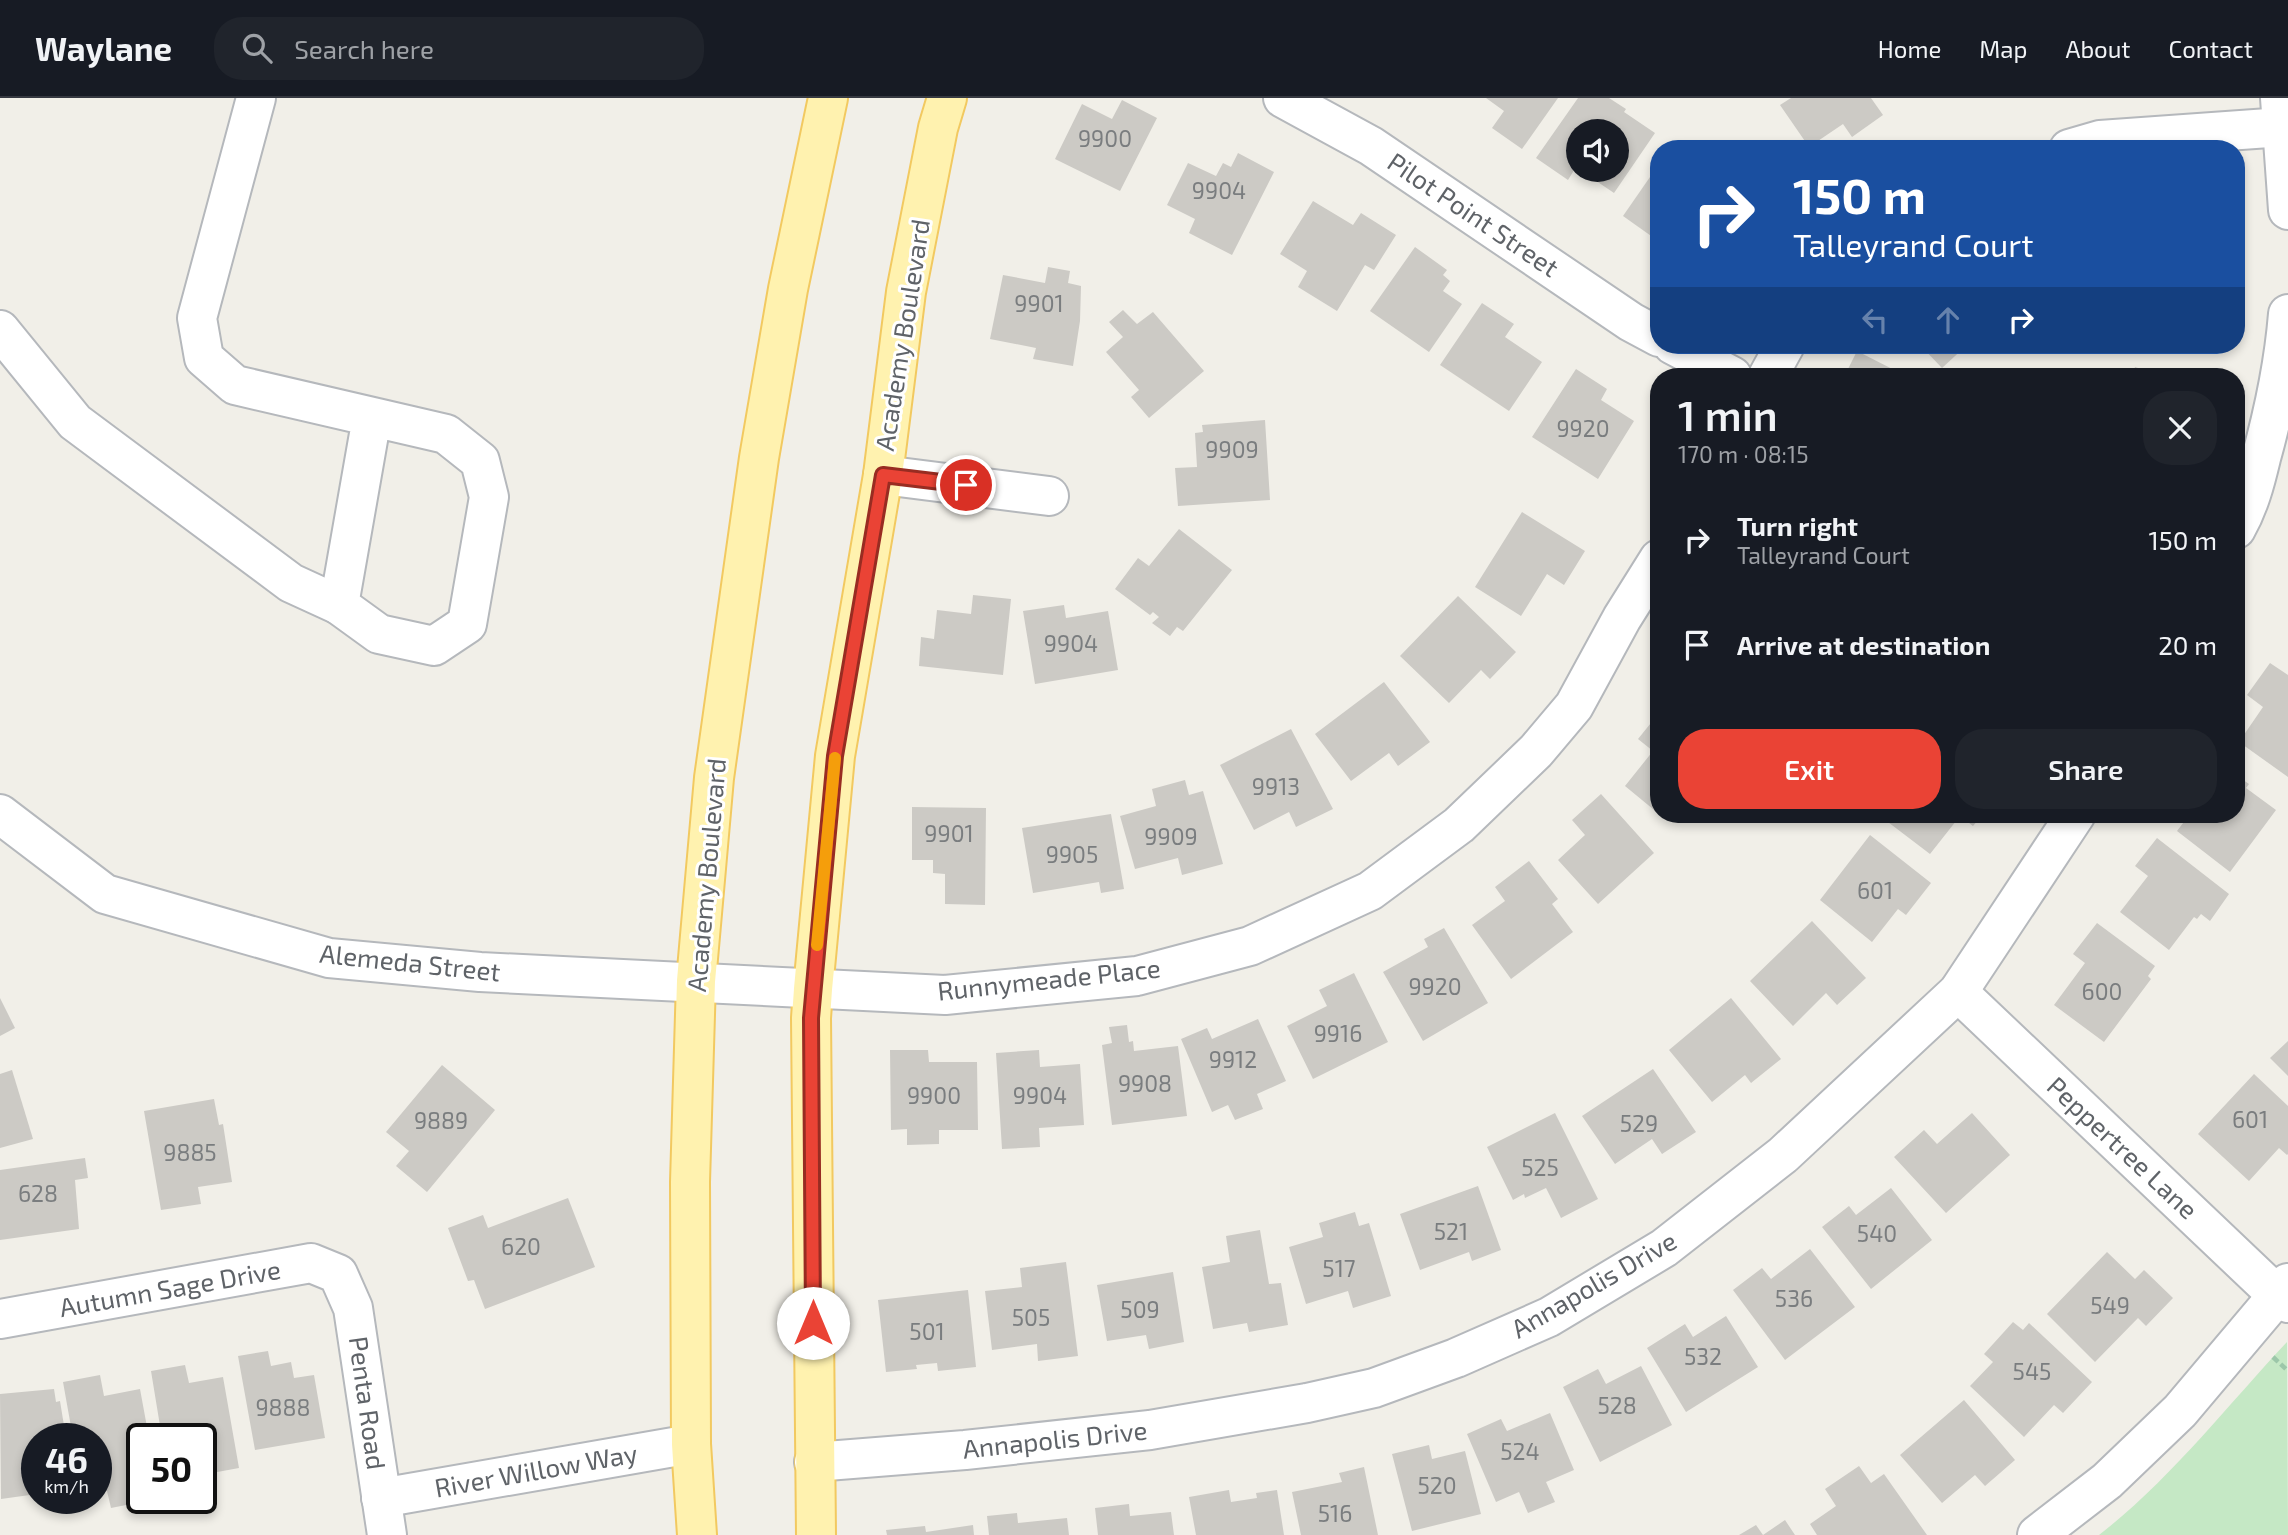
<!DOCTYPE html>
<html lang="en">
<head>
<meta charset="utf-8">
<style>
	body { margin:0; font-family:"Exo 2",sans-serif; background:#20242c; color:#f1f3f6; height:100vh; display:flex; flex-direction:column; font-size:26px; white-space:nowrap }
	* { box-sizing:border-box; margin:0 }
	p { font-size:23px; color:#9ea1a6 }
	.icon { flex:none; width:38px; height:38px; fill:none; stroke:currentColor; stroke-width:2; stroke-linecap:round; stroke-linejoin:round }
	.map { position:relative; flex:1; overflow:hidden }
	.sheet { position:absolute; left:1650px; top:270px; width:595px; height:455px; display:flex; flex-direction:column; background:#171b24; border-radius:28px; box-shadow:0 4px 10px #0003 }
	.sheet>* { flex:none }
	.hud { position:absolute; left:1650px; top:42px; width:595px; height:214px; border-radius:28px; box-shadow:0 4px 10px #0003; background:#1a4fa0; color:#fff; overflow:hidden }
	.tools { position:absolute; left:1566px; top:21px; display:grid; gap:14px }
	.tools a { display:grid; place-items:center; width:63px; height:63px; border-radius:50%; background:#171b24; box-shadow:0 4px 10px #0003; font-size:35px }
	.speed { position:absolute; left:21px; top:1325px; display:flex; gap:14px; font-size:35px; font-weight:700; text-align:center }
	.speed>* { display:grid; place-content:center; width:91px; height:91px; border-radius:50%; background:#171b24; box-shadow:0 4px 10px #0003; line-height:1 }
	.speed small { font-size:18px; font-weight:400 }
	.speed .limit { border:4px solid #111; border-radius:10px; background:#fff; color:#111 }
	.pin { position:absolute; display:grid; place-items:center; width:60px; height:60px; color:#fff; margin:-30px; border:4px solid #fff; border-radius:50%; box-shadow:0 2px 7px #0007 }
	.me { position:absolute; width:77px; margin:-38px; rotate:0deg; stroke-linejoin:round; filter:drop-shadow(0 0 5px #0008) }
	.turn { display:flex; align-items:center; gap:24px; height:147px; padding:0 28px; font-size:32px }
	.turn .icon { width:91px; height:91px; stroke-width:2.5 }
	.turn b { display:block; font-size:49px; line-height:60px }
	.lanes { display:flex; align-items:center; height:66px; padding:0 28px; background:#0003; justify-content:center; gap:35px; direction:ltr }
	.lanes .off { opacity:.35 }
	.round { display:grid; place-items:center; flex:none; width:74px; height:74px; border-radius:28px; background:#20242c }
	.headline { display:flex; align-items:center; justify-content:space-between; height:119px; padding:0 28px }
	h1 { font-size:42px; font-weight:600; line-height:52px }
	.action { display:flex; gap:14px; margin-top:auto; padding:14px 28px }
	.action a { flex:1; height:80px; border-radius:28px; background:#ea4335; color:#fff; font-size:28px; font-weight:600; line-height:80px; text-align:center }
	.action a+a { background:#20242c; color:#f1f3f6 }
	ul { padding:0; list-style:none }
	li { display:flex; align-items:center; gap:21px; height:105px; padding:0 28px }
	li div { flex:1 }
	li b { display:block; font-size:26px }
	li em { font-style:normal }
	header { display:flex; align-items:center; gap:42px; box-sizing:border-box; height:98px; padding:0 35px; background:#171b24; border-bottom:2px solid #363941 }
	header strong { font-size:33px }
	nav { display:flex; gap:38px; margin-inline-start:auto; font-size:24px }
	.search { width:490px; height:63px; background:#20242c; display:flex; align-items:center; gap:18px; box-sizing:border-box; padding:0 24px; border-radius:28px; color:#9ea1a6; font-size:26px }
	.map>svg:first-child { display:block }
</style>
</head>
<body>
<header>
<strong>Waylane</strong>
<div class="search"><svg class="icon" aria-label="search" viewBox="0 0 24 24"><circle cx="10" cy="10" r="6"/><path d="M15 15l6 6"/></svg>Search here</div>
<nav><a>Home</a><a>Map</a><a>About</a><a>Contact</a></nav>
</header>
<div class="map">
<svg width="2288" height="1437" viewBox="0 0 2288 1437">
	<rect width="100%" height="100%" fill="#f1efe8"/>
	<path fill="#c5e8c5" d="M2287 1244 2288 1437H2099C2170 1382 2226 1309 2287 1244Z"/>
	<g fill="#cccac5">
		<polygon points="1486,0 1558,0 1522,51 1492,30 1504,13"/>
		<polygon points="1578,0 1609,0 1626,11 1624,14 1655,35 1614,95 1580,72 1617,72 1617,33 1578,33 1578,71 1576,69 1568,82 1536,60"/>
		<polygon points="1791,0 1871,0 1883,17 1852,39 1843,26 1809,49 1780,7"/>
		<polygon points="1122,2 1157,20 1120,93 1055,61 1082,6 1112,21"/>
		<polygon points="1238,55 1274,74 1232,157 1189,135 1195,121 1167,107 1188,65 1216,78 1223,65 1231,69"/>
		<polygon points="1659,66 1659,134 1654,140 1623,118"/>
		<polygon points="1313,103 1353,127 1361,115 1396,137 1374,172 1365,167 1337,213 1298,189 1307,173 1280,156"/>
		<polygon points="1415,149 1447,172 1443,177 1450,183 1443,193 1462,206 1429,254 1370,213"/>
		<polygon points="1048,169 1070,173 1068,185 1081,188 1080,223 1073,268 1033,261 1036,250 990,241 1003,177 1045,185"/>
		<polygon points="1482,205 1514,226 1505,239 1542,264 1509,313 1440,267"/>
		<polygon points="1123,212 1137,226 1153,214 1204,273 1149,320 1131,299 1139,292 1106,254 1123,239 1109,224"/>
		<polygon points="1920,247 1967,247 1942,270"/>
		<polygon points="1857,253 1906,278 1850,278 1846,275"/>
		<polygon points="2135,269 2162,278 2132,278"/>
		<polygon points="1576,271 1607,291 1601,302 1634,323 1598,381 1532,339"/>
		<polygon points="1265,322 1270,402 1178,408 1175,370 1197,369 1195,335 1203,334 1202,327"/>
		<polygon points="1522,414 1585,453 1564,487 1547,476 1521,518 1475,489"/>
		<polygon points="1179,431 1232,472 1183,533 1177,529 1170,538 1152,525 1159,519 1153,514 1150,517 1115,491 1138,460 1149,468"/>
		<polygon points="973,497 1011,501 1003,577 919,568 921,539 934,541 937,512 971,516"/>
		<polygon points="1458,498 1516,554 1490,581 1481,572 1449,605 1400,558"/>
		<polygon points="1064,507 1066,520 1108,513 1118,572 1035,586 1023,513"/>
		<polygon points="2270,565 2288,577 2288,679 2239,644 2263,609 2247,597"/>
		<polygon points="1384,584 1430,644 1398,668 1389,655 1351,683 1315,636"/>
		<polygon points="1659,615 1659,716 1625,688 1653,653 1638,641"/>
		<polygon points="1291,631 1333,711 1296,729 1289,714 1254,732 1220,667"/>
		<polygon points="2236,677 2249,686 2246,690 2276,712 2230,774 2177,733 2190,716 2236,716"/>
		<polygon points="1185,682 1189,697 1203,693 1223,766 1182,777 1178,760 1135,771 1120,718 1156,708 1152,691"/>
		<polygon points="1601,696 1654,755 1598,806 1558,762 1585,737 1572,722"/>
		<polygon points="912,709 986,710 985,807 945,806 945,776 933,775 933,762 912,762"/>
		<polygon points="1111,716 1124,791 1101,795 1099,784 1033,795 1022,730"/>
		<polygon points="1888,716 1983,716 1973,728 1960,718 1930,756 1884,721"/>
		<polygon points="1870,737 1931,785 1906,817 1898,811 1872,844 1820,802"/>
		<polygon points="2157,740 2229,796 2210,823 2201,816 2197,821 2194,819 2169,852 2120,814 2148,778 2135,768"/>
		<polygon points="1529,763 1558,801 1552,806 1573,834 1511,881 1472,827 1505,803 1495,789"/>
		<polygon points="1812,823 1866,880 1837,907 1826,895 1793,928 1750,883"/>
		<polygon points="2097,825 2155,868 2148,878 2151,881 2104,944 2054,907 2085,865 2073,856"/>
		<polygon points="1444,830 1488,905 1423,943 1383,874 1428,849 1424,841"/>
		<polygon points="1354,875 1388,944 1313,981 1287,928 1327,908 1319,892"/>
		<polygon points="0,900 15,930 0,938"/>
		<polygon points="1731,900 1781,961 1751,985 1745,977 1712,1004 1669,952"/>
		<polygon points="1258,921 1286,983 1257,996 1263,1011 1235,1022 1228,1007 1212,1014 1181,941 1207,930 1212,941"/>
		<polygon points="1127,927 1129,944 1133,943 1134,953 1178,948 1187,1018 1112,1027 1102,947 1112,945 1109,929"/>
		<polygon points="2288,943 2288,978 2270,960"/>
		<polygon points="890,952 928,952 929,964 977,964 978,1032 939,1032 939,1046 907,1047 907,1031 891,1032"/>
		<polygon points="1039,952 1040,969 1080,966 1084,1027 1039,1030 1040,1049 1002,1051 996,955"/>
		<polygon points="442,967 495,1012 427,1094 396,1068 409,1053 386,1034"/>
		<polygon points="1653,971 1696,1034 1662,1056 1652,1041 1615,1066 1582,1018"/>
		<polygon points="12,972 33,1041 0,1050 0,976"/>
		<polygon points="2254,976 2288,1008 2288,1056 2287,1057 2279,1050 2249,1083 2198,1036"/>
		<polygon points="214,1001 219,1027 223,1026 232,1084 198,1089 201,1106 161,1112 144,1013"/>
		<polygon points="1555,1015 1598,1101 1561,1120 1546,1090 1525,1100 1524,1096 1513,1102 1487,1049"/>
		<polygon points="1972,1015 2010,1057 1946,1115 1894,1059 1924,1032 1937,1046"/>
		<polygon points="85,1060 88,1080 75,1082 79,1131 0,1142 0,1072"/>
		<polygon points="1478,1088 1501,1152 1472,1163 1469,1154 1420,1172 1400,1116"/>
		<polygon points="1891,1090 1932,1142 1871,1191 1822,1129 1849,1108 1856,1117"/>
		<polygon points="568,1100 595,1169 485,1211 474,1182 468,1183 448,1130 483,1117 488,1130"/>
		<polygon points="1355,1114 1359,1128 1369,1125 1391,1198 1353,1210 1348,1193 1306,1206 1289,1149 1323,1139 1319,1125"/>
		<polygon points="1260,1132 1269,1186 1281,1185 1288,1227 1249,1234 1247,1225 1213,1231 1202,1169 1230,1164 1226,1138"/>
		<polygon points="1810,1151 1855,1209 1785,1262 1733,1192 1762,1170 1771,1181"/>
		<polygon points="2107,1154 2135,1181 2144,1172 2173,1200 2146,1228 2138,1220 2095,1264 2047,1216"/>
		<polygon points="1066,1164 1078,1258 1038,1263 1037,1246 992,1252 985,1193 1022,1189 1020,1170"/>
		<polygon points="1173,1174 1184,1244 1149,1251 1146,1237 1107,1243 1097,1187"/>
		<polygon points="968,1192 976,1269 938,1273 937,1265 916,1267 917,1271 886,1274 878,1202"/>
		<polygon points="1726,1218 1758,1269 1686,1314 1647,1250 1685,1226 1693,1239"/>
		<polygon points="2013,1224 2023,1232 2029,1225 2092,1284 2063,1315 2054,1307 2024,1339 1970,1288 1993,1264 1984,1256"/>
		<polygon points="268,1253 271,1268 291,1264 294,1280 314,1277 325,1340 255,1352 238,1258"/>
		<polygon points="185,1267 189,1285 223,1279 239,1370 201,1377 201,1340 162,1340 151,1273"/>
		<polygon points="1641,1268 1672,1327 1600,1364 1563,1289 1598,1271 1606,1286"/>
		<polygon points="100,1277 104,1298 140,1291 149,1340 142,1340 142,1387 133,1388 136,1405 111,1410 107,1393 96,1395 96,1340 73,1340 63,1284"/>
		<polygon points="54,1291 56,1304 60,1303 66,1340 37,1340 37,1396 1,1401 0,1296"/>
		<polygon points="1964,1302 2015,1362 1985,1388 1975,1377 1942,1405 1900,1357"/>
		<polygon points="1550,1315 1574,1372 1546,1384 1555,1404 1528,1415 1519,1394 1496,1404 1467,1336 1501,1321 1507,1333"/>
		<polygon points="1429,1347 1432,1361 1465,1353 1481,1416 1412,1433 1392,1356"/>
		<polygon points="1859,1368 1871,1385 1884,1376 1927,1437 1817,1437 1810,1426 1836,1408 1825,1391"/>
		<polygon points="1364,1369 1378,1437 1301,1437 1292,1394 1342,1384 1339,1375"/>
		<polygon points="1229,1392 1231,1404 1257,1400 1256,1395 1277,1392 1284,1437 1196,1437 1189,1399"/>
		<polygon points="1129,1406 1130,1418 1171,1414 1174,1437 1098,1437 1095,1410"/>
		<polygon points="1017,1415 1018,1425 1067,1420 1069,1437 989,1437 987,1418"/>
		<polygon points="1785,1422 1795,1437 1739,1437 1756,1427 1763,1437"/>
		<polygon points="973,1427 974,1437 887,1437 886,1432 925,1428 926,1434"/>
	</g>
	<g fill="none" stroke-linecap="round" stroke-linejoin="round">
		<defs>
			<g id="minor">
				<polyline points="256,0 197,220 204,260 235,287 446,336 480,363 489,399 467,526 434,548 379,536 339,507 372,319"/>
				<polyline points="1283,0 1371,48 1631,224 1659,239"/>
				<polyline points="2280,0 2288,112"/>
				<polyline points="2069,51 2100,42 2283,29"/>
				<polyline points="0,232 75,324 291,485 339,507"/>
				<polyline points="1673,247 1732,278"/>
				<polyline points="1768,278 1785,247"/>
				<polyline points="883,377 1049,398"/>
				<path d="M2236 431C2249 408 2255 385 2261 360 2274 313 2284 265 2288 216"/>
				<polyline points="0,716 105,796 329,860 480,874 945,897 1137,878 1250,848 1370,793 1459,727 1536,653 1574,608 1622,520 1659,461"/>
				<polyline points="1958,894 2277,1197 2288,1205"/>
				<polyline points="0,1221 311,1165 338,1176 353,1210 387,1437"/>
				<polyline points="814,1364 965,1352 1150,1332 1307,1305 1374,1290 1456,1260 1549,1219 1664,1150 1783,1057 1958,894 2076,716"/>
				<polyline points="381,1400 691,1346"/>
				<polyline points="2037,1437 2107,1383 2180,1313 2288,1185"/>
			</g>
			<g id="major">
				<polyline points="697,1437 691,1346 690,1084 696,883 714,680 759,360 788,191 828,0"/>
				<polyline points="816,1437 811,920 813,891 835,658 883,377 906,194 938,30 947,0"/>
			</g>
		</defs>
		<use href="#minor" stroke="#b5b8bc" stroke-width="42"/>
		<use href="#major" stroke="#f2c960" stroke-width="42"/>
		<polyline stroke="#9cc7a9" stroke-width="4.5" stroke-dasharray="7 3.5" stroke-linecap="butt" points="2273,1259 2288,1273"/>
		<use href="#minor" stroke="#fff" stroke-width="38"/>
		<use href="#major" stroke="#fff2af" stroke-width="38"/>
	</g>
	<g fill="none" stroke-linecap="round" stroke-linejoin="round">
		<defs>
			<polyline id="route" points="813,1225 811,920 835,658 883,377 966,387"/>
		</defs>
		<use href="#route" stroke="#982c22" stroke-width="18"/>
		<use href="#route" stroke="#ea4335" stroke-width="12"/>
		<polyline stroke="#f59e0b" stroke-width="12" points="817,847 835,660"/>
	</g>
	<g text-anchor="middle" stroke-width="6" stroke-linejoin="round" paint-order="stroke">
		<g font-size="23" fill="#7a7d7f">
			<text x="1105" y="49">9900</text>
			<text x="1219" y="101">9904</text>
			<text x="1039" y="214">9901</text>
			<text x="1583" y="339">9920</text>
			<text x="1232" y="360">9909</text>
			<text x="1071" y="554">9904</text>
			<text x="1276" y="697">9913</text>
			<text x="949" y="744">9901</text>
			<text x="1171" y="747">9909</text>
			<text x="1072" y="765">9905</text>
			<text x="1875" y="801">601</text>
			<text x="1435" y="897">9920</text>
			<text x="2102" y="902">600</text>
			<text x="1338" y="944">9916</text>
			<text x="1233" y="970">9912</text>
			<text x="1145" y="994">9908</text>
			<text x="934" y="1006">9900</text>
			<text x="1040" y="1006">9904</text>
			<text x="2250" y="1030">601</text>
			<text x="441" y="1031">9889</text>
			<text x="1639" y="1034">529</text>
			<text x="190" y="1063">9885</text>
			<text x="1540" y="1078">525</text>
			<text x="38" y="1104">628</text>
			<text x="1451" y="1142">521</text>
			<text x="1877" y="1144">540</text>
			<text x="521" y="1157">620</text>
			<text x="1339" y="1179">517</text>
			<text x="1794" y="1209">536</text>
			<text x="2110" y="1216">549</text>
			<text x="1140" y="1220">509</text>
			<text x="1031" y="1228">505</text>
			<text x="927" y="1242">501</text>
			<text x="1703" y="1267">532</text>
			<text x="2032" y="1282">545</text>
			<text x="1617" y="1316">528</text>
			<text x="283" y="1318">9888</text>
			<text x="1520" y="1362">524</text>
			<text x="1437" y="1396">520</text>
			<text x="1335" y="1424">516</text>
		</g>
		<g font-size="26" fill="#5f6368" stroke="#fff">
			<text transform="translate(1473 117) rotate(34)" y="9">Pilot Point Street</text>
			<text transform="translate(903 237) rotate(-81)" y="9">Academy Boulevard</text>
			<text transform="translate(707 777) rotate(-85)" y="9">Academy Boulevard</text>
			<text transform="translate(410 865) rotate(6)" y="9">Alemeda Street</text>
			<text transform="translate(1049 882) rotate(-6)" y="9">Runnymeade Place</text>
			<text transform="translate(2122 1050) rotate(43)" y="9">Peppertree Lane</text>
			<text transform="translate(1594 1187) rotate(-30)" y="9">Annapolis Drive</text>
			<text transform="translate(170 1191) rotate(-10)" y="9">Autumn Sage Drive</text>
			<text transform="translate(367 1305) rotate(82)" y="9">Penta Road</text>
			<text transform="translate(1055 1342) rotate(-6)" y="9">Annapolis Drive</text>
			<text transform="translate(536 1373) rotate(-10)" y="9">River Willow Way</text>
		</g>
	</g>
</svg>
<div class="tools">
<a><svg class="icon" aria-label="sound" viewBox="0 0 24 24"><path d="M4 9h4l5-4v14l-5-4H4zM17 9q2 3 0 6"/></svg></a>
</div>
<div class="speed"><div>46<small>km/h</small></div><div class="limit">50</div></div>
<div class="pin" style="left:966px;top:387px;background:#d93025"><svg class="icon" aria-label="arrive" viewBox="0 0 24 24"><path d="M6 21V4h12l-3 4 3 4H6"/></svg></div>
<svg class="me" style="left:813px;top:1225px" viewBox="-20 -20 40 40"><circle r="19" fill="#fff"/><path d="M0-13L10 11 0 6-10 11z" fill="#ea4335"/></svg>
<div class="hud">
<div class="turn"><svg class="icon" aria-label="right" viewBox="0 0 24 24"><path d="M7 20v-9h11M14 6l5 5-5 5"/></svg><div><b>150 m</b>Talleyrand Court</div></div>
<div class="lanes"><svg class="icon off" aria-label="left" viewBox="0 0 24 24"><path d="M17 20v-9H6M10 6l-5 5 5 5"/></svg><svg class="icon off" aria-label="ahead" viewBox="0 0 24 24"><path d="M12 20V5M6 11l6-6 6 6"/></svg><svg class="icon" aria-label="right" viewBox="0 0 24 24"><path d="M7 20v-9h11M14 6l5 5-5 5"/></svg></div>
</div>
<section class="sheet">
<div class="headline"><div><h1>1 min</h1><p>170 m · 08:15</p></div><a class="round"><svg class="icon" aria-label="close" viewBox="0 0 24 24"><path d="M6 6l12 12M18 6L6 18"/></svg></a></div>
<ul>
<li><svg class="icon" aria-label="right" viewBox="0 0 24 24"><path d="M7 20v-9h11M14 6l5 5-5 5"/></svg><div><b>Turn right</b><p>Talleyrand Court</p></div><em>150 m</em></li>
<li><svg class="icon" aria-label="arrive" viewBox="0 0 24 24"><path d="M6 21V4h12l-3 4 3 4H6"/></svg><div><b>Arrive at destination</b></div><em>20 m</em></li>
</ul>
<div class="action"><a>Exit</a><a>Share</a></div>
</section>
</div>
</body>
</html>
